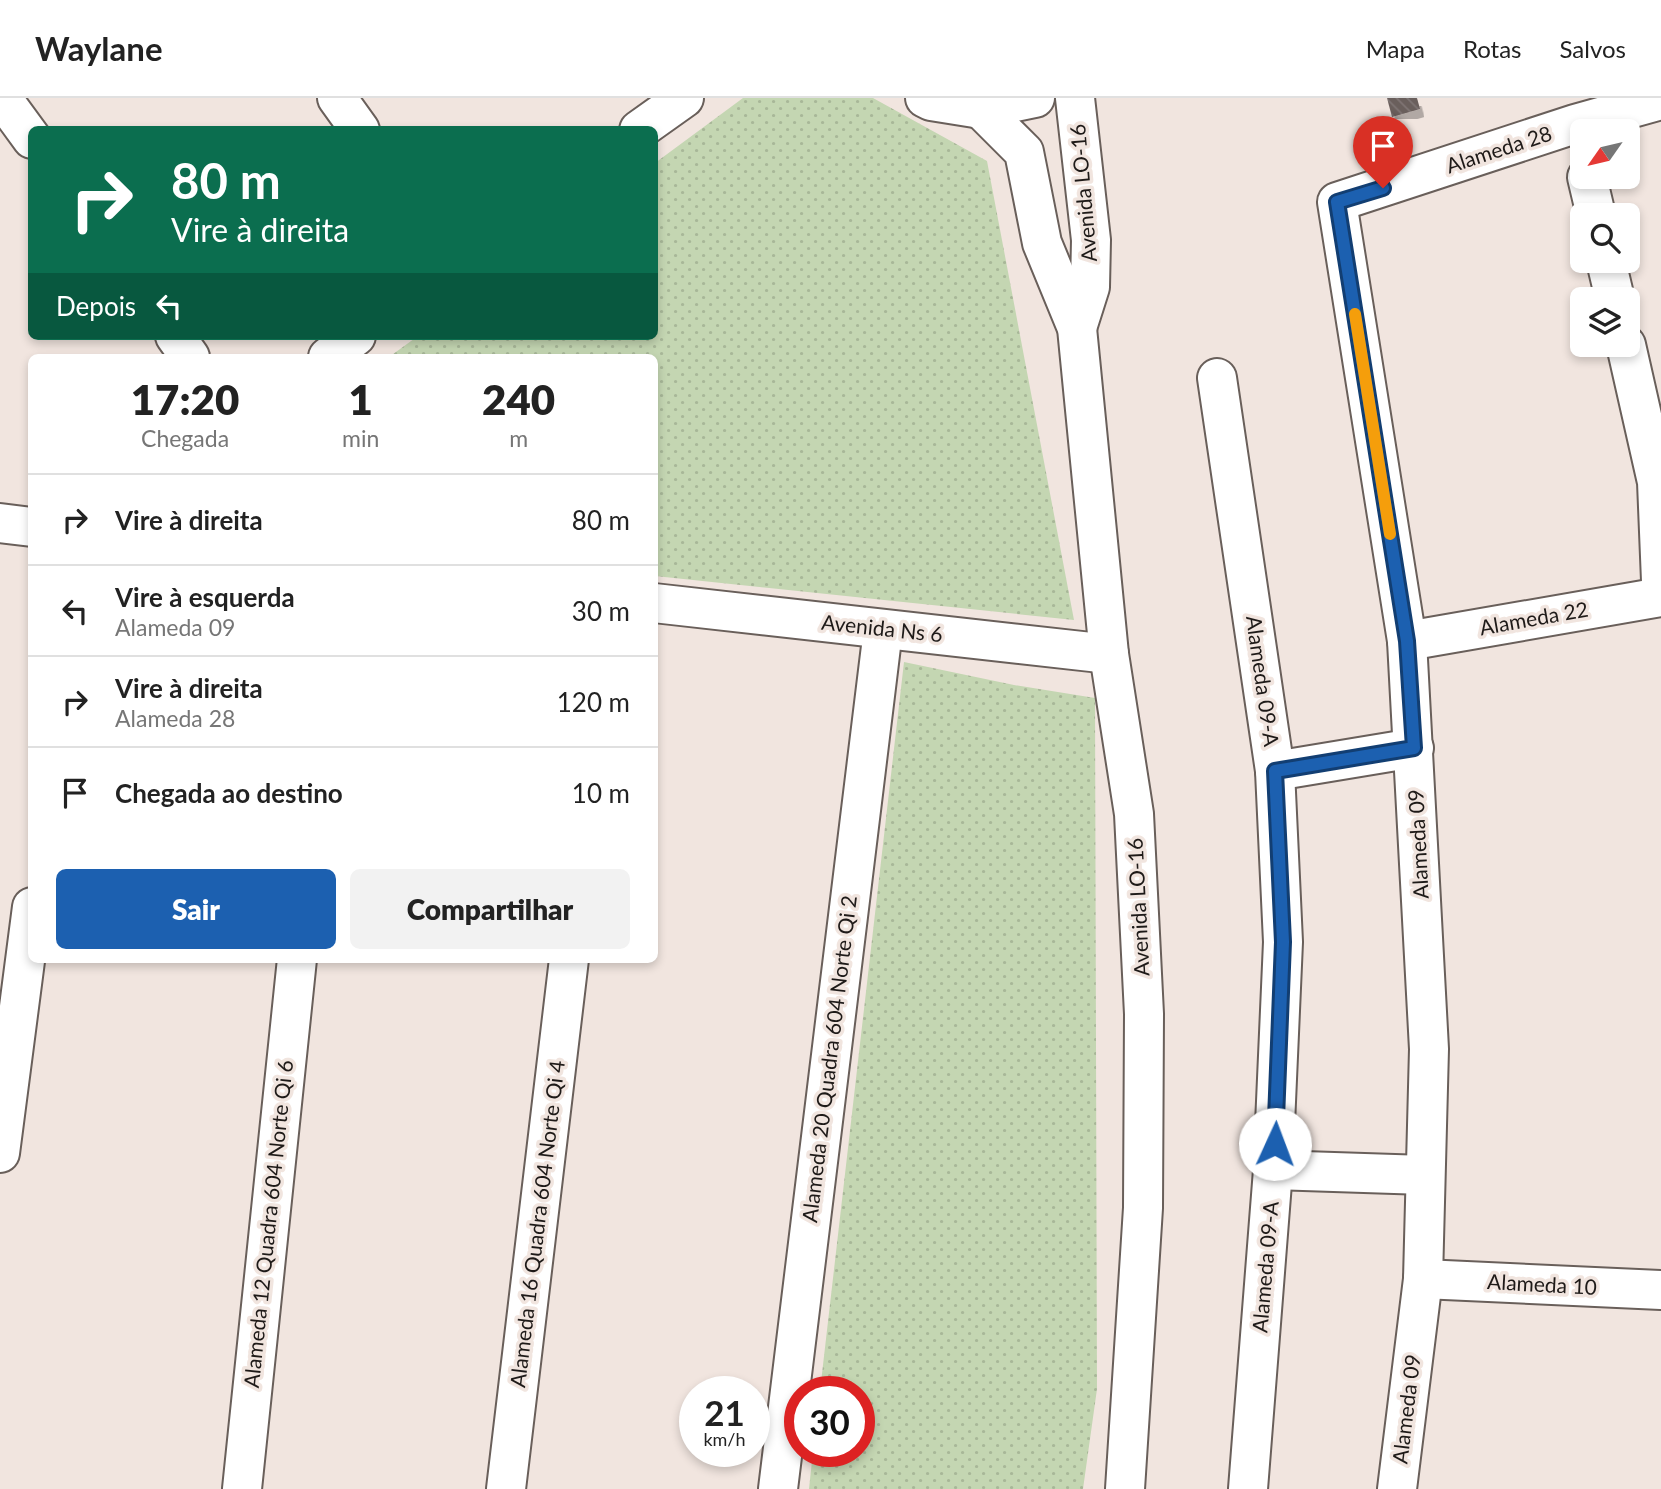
<!DOCTYPE html>
<html lang="pt">
<head>
<meta charset="utf-8">
<style>
	body { margin:0; font-family:Lato,sans-serif; background:#f2f2f2; color:#222; height:100vh; display:flex; flex-direction:column; font-size:26px; white-space:nowrap }
	* { box-sizing:border-box; margin:0 }
	p { font-size:23px; color:#767676 }
	.icon { flex:none; width:38px; height:38px; fill:none; stroke:currentColor; stroke-width:2; stroke-linecap:round; stroke-linejoin:round }
	.map { position:relative; flex:1; overflow:hidden }
	.details { position:absolute; left:28px; top:256px; width:630px; height:609px; display:flex; flex-direction:column; background:#fff; border-radius:10px; box-shadow:0 4px 10px #0003 }
	.details>* { flex:none }
	.top-card { position:absolute; left:28px; top:28px; width:630px; height:214px; border-radius:10px; box-shadow:0 4px 10px #0003; background:#0b6e4f; color:#fff; overflow:hidden }
	.needle { width:46px; rotate:236deg }
	.tools { position:absolute; left:1570px; top:21px; display:grid; gap:14px }
	.tools a { display:grid; place-items:center; width:70px; height:70px; border-radius:10px; background:#fff; box-shadow:0 4px 10px #0003; font-size:35px }
	.speed { position:absolute; left:679px; top:1278px; display:flex; gap:14px; font-size:35px; font-weight:700; text-align:center }
	.speed>* { display:grid; place-content:center; width:91px; height:91px; border-radius:50%; background:#fff; box-shadow:0 4px 10px #0003; line-height:1 }
	.speed small { font-size:18px; font-weight:400 }
	.speed .limit { border:10px solid #d22; background:#fff; color:#111 }
	.pin { position:absolute; display:grid; place-items:center; width:60px; height:60px; color:#fff; margin:-72px -30px; border-radius:50% 50% 50% 0; rotate:-45deg; box-shadow:0 0 7px #0007 }
	.pin .icon { rotate:45deg }
	.me { position:absolute; width:77px; margin:-38px; rotate:2deg; stroke-linejoin:round; filter:drop-shadow(0 0 5px #0008) }
	.turn { display:flex; align-items:center; gap:24px; height:147px; padding:0 28px; font-size:32px }
	.turn .icon { width:91px; height:91px; stroke-width:2.5 }
	.turn b { display:block; font-size:49px; line-height:60px }
	.then { display:flex; align-items:center; height:66px; padding:0 28px; background:#0003; gap:14px; font-size:26px }
	.eta { display:flex; justify-content:space-evenly; align-items:center; height:119px; text-align:center }
	.eta b { font-size:42px; font-weight:800; line-height:49px }
	.action { display:flex; gap:14px; margin-top:auto; padding:14px 28px }
	.action a { flex:1; height:80px; border-radius:10px; background:#1c60b0; color:#fff; font-size:28px; font-weight:800; line-height:80px; text-align:center }
	.action a+a { background:#f2f2f2; color:#222 }
	ul { padding:0; list-style:none }
	li { display:flex; align-items:center; gap:21px; height:91px; padding:0 28px; border-top:2px solid #e0e0e0 }
	li div { flex:1 }
	li b { display:block; font-size:26px }
	li em { font-style:normal }
	header { display:flex; align-items:center; gap:42px; box-sizing:border-box; height:98px; padding:0 35px; background:#fff; border-bottom:2px solid #e0e0e0 }
	header strong { font-size:33px }
	nav { display:flex; gap:38px; margin-inline-start:auto; font-size:24px }
	.map>svg:first-child { display:block }
</style>
</head>
<body>
<header>
<strong>Waylane</strong>
<nav><a>Mapa</a><a>Rotas</a><a>Salvos</a></nav>
</header>
<div class="map">
<svg width="1661" height="1391" viewBox="0 0 1661 1391">
	<defs>
		<pattern id="grass-dots" width="8" height="8" patternUnits="userSpaceOnUse" patternTransform="scale(1.75)"><rect width="8" height="8" fill="#c4d6b2"/><path d="M2 2h.1M6 6h.1" fill="none" stroke="#a8b798" stroke-width="1.8" stroke-linecap="round"/></pattern>
		<pattern id="building-back-hatch" width="6" height="6" patternUnits="userSpaceOnUse" patternTransform="scale(1.75)"><rect width="6" height="6" fill="#6a5e5c"/><path d="M-1 5l2 2M0 0l6 6M5-1l2 2" fill="none" stroke="#7e7574"/></pattern>
		<filter id="shadow"><feDropShadow dx="4.5" dy="8" stdDeviation="0" flood-color="#0004"/></filter>
	</defs>
	<rect width="100%" height="100%" fill="#f1e5df"/>
	<g fill="url(#grass-dots)">
		<polygon points="743,0 873,0 987,63 1074,522 655,478 654,259 389,259 418,238 654,238 655,65"/>
		<polygon points="904,564 1014,587 1095,600 1097,1291 1083,1391 809,1391 813,1353 859,1353 859,1293 820,1293"/>
	</g>
	<polygon fill="url(#building-back-hatch)" filter="url(#shadow)" points="1387,0 1417,0 1420,11 1392,19"/>
	<g fill="none" stroke-linecap="round" stroke-linejoin="round">
		<defs>
			<g id="minor">
				<polyline points="2,0 32,41"/>
				<polyline points="337,0 360,32"/>
				<polyline points="925,0 931,3 981,11 1035,0"/>
				<polyline points="1075,0 1091,142 1090,189 1077,230"/>
				<polyline points="981,11 1024,54 1042,145 1077,230 1109,556 1134,716 1144,916 1143,1110 1125,1391"/>
				<polyline points="639,32 684,0"/>
				<polyline points="1587,79 1596,117"/>
				<polyline points="1606,163 1615,201"/>
				<polyline points="175,238 190,259"/>
				<polyline points="1626,247 1657,384 1661,483"/>
				<polyline points="328,259 356,238"/>
				<polyline points="1217,280 1275,673 1283,844 1273,1072 1248,1391"/>
				<polyline points="0,425 32,429"/>
				<polyline points="654,505 1109,556"/>
				<polyline points="1407,543 1661,499"/>
				<polyline points="1275,673 1414,650"/>
				<polyline points="0,1055 32,809"/>
				<polyline points="1273,1072 1425,1077"/>
				<polyline points="1423,1181 1661,1192"/>
				<polyline points="242,1391 297,861"/>
				<polyline points="506,1391 569,861"/>
				<polyline points="778,1391 883,532"/>
				<polyline points="1397,1391 1423,1181 1429,951 1407,543 1337,104 1575,26 1661,2"/>
			</g>
		</defs>
		<use href="#minor" stroke="#695f5a" stroke-width="42"/>
		<use href="#minor" stroke="#fff" stroke-width="38"/>
	</g>
	<g fill="none" stroke-linecap="round" stroke-linejoin="round">
		<defs>
			<polyline id="route" points="1275,1046 1283,844 1275,673 1414,650 1407,543 1337,104 1383,90"/>
		</defs>
		<use href="#route" stroke="#123e72" stroke-width="18"/>
		<use href="#route" stroke="#1c60b0" stroke-width="12"/>
		<polyline stroke="#f59e0b" stroke-width="12" points="1355,216 1390,436"/>
	</g>
	<g text-anchor="middle" stroke-width="7" stroke-linejoin="round" paint-order="stroke">
		<g font-size="21" fill="#1e1a18" stroke="#f1e5df">
			<text transform="translate(1499 52) rotate(-18)" y="7">Alameda 28</text>
			<text transform="translate(1084 95) rotate(-95)" y="7">Avenida LO-16</text>
			<text transform="translate(1534 521) rotate(-10)" y="7">Alameda 22</text>
			<text transform="translate(882 531) rotate(6)" y="7">Avenida Ns 6</text>
			<text transform="translate(1262 583) rotate(82)" y="7">Alameda 09-A</text>
			<text transform="translate(1419 746) rotate(-93)" y="7">Alameda 09</text>
			<text transform="translate(1139 809) rotate(-93)" y="7">Avenida LO-16</text>
			<text transform="translate(830 961) rotate(-83)" y="7">Alameda 20 Quadra 604 Norte Qi 2</text>
			<text transform="translate(269 1126) rotate(-84)" y="7">Alameda 12 Quadra 604 Norte Qi 6</text>
			<text transform="translate(538 1126) rotate(-83)" y="7">Alameda 16 Quadra 604 Norte Qi 4</text>
			<text transform="translate(1266 1169) rotate(-85)" y="7">Alameda 09-A</text>
			<text transform="translate(1542 1187) rotate(3)" y="7">Alameda 10</text>
			<text transform="translate(1407 1311) rotate(-83)" y="7">Alameda 09</text>
		</g>
	</g>
</svg>
<div class="tools">
<a><svg class="needle" viewBox="-14 -14 28 28"><path d="M0-13l5 13h-10z" fill="#e53935"/><path d="M0 13l5-13h-10z" fill="#767676"/></svg></a>
<a><svg class="icon" aria-label="search" viewBox="0 0 24 24"><circle cx="10" cy="10" r="6"/><path d="M15 15l6 6"/></svg></a>
<a><svg class="icon" aria-label="layers" viewBox="0 0 24 24"><path d="M12 4l9 5-9 5-9-5zM3 14l9 5 9-5"/></svg></a>
</div>
<div class="speed"><div>21<small>km/h</small></div><div class="limit">30</div></div>
<div class="pin" style="left:1383px;top:90px;background:#d93025"><svg class="icon" aria-label="arrive" viewBox="0 0 24 24"><path d="M6 21V4h12l-3 4 3 4H6"/></svg></div>
<svg class="me" style="left:1275px;top:1046px" viewBox="-20 -20 40 40"><circle r="19" fill="#fff"/><path d="M0-13L10 11 0 6-10 11z" fill="#1c60b0"/></svg>
<div class="top-card">
<div class="turn"><svg class="icon" aria-label="right" viewBox="0 0 24 24"><path d="M7 20v-9h11M14 6l5 5-5 5"/></svg><div><b>80 m</b>Vire à direita</div></div>
<div class="then">Depois<svg class="icon" aria-label="left" viewBox="0 0 24 24"><path d="M17 20v-9H6M10 6l-5 5 5 5"/></svg></div>
</div>
<section class="details">
<div class="eta">
<div><b>17:20</b><p>Chegada</p></div>
<div><b>1</b><p>min</p></div>
<div><b>240</b><p>m</p></div>
</div>
<ul>
<li><svg class="icon" aria-label="right" viewBox="0 0 24 24"><path d="M7 20v-9h11M14 6l5 5-5 5"/></svg><div><b>Vire à direita</b></div><em>80 m</em></li>
<li><svg class="icon" aria-label="left" viewBox="0 0 24 24"><path d="M17 20v-9H6M10 6l-5 5 5 5"/></svg><div><b>Vire à esquerda</b><p>Alameda 09</p></div><em>30 m</em></li>
<li><svg class="icon" aria-label="right" viewBox="0 0 24 24"><path d="M7 20v-9h11M14 6l5 5-5 5"/></svg><div><b>Vire à direita</b><p>Alameda 28</p></div><em>120 m</em></li>
<li><svg class="icon" aria-label="arrive" viewBox="0 0 24 24"><path d="M6 21V4h12l-3 4 3 4H6"/></svg><div><b>Chegada ao destino</b></div><em>10 m</em></li>
</ul>
<div class="action"><a>Sair</a><a>Compartilhar</a></div>
</section>
</div>
</body>
</html>
